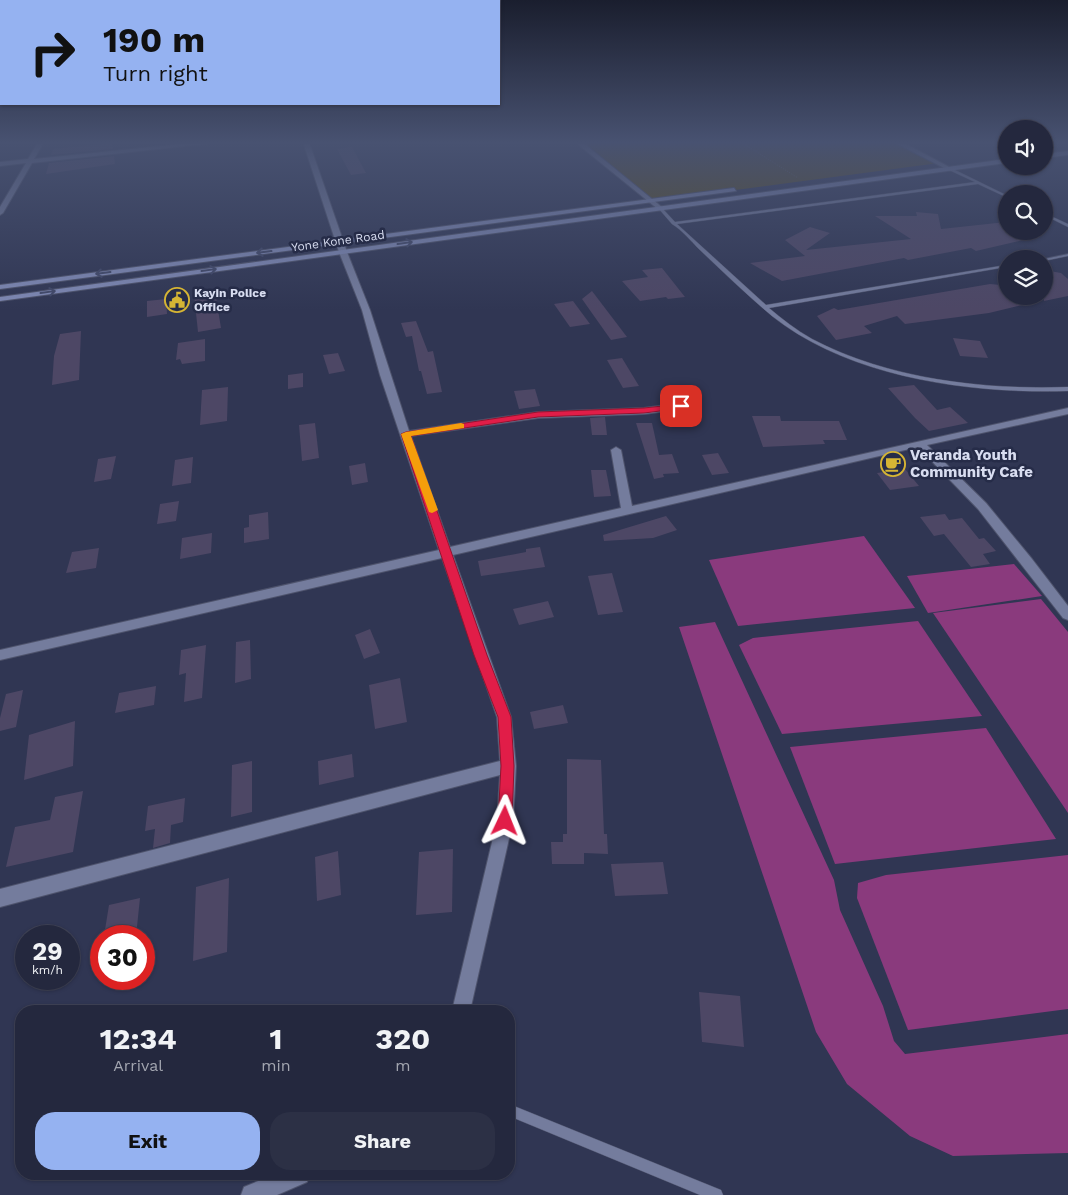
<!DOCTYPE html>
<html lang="en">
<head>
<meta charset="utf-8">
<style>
	body { margin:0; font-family:"Work Sans",sans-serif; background:#2c3045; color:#f1f3f6; height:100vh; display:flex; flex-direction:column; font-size:19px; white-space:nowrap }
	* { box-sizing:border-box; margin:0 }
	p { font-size:16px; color:#a3a6b0 }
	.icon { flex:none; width:28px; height:28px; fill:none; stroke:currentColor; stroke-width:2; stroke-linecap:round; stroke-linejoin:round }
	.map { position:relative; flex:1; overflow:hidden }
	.sheet { position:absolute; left:15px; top:1005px; width:500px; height:175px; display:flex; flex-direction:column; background:#24283e; border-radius:20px; box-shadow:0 1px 4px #0004,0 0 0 1px #414458 }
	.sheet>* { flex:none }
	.hud { position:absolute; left:0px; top:0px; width:500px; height:105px; box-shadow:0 1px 4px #0004,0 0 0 1px #414458; background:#95b2f1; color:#111; overflow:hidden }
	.buttons { position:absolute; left:998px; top:120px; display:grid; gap:10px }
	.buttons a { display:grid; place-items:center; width:55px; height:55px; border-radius:50%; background:#24283e; box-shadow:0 1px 4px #0004,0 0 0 1px #414458; font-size:25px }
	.speed { position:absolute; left:15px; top:925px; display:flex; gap:10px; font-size:25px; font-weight:700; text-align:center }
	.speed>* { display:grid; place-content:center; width:65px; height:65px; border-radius:50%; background:#24283e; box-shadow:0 1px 4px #0004,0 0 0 1px #414458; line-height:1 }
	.speed small { font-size:12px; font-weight:400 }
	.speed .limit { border:8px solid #d22; background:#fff; color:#111 }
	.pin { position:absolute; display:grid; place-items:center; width:42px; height:42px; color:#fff; margin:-21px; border-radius:10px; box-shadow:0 2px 8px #0006 }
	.me { position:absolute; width:55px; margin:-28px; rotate:2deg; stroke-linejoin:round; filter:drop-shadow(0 0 4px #0008) }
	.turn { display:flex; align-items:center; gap:18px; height:105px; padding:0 20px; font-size:22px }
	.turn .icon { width:65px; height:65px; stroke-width:2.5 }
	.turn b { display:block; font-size:35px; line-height:42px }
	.eta { display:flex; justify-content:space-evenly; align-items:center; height:85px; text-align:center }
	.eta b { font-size:30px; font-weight:700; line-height:35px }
	.button { display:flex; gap:10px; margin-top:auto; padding:10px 20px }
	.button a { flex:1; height:58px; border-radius:20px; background:#95b2f1; color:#111; font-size:20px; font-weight:700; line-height:58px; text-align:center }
	.button a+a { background:#2c3045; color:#f1f3f6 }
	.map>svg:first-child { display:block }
</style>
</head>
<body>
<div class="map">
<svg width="1068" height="1195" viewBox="0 0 1068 1195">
	<rect width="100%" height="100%" fill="#303653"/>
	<polygon fill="#5a4d19" points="584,142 897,142 939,163 652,201"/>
	<g fill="#8a3a7d">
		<polygon points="864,536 915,608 738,626 709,560"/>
		<polygon points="1014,564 1042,596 928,613 907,576"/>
		<polygon points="1041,599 1068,632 1068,813 933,613"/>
		<polygon points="918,621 982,716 782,734 739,645 753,638"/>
		<polygon points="715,622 834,880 840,910 883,1006 894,1041 905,1054 1068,1034 1068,1153 953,1156 910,1136 847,1084 816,1032 679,627"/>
		<polygon points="986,728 1056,839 835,864 790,747"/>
		<polygon points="1068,855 1068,1009 908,1030 857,898 858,883 886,875"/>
	</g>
	<g fill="#4d4765">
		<polygon points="112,143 113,149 51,155 53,149"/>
		<polygon points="352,147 366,173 351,175 337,149"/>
		<polygon points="114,156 115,164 46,174 49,163"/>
		<polygon points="916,212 938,214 941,229 1006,222 1006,231 1036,231 1036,237 976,251 971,248 908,260 904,258 782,281 750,263 805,256 785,240 810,227 830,233 806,250 911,239 875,216 917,216"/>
		<polygon points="662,268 685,297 668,299 666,297 640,301 622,281 648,277 642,270"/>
		<polygon points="1044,270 1061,273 1068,279 1068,296 1044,301"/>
		<polygon points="990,284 1001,285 1006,290 1006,296 1013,296 1022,305 989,313 905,324 897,316 864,326 872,333 836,340 817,316 834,308 838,310"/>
		<polygon points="215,291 221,328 198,332 194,294"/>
		<polygon points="592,291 627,337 611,340 582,299"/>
		<polygon points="166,299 167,314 147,317 147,301"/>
		<polygon points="573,301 590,324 570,327 554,304"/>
		<polygon points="416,321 428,352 433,351 442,392 427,394 421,371 419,371 412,336 406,337 401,323"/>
		<polygon points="81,331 79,380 52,385 54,356 60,334"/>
		<polygon points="953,338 980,341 988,358 960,356"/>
		<polygon points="205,339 205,361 182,364 180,359 176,360 178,343"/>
		<polygon points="338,353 345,371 329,374 323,355"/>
		<polygon points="622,358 639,386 623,388 607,360"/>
		<polygon points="303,373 303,387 288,389 288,375"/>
		<polygon points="914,385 937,410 950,407 968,423 929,431 915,418 888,388"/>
		<polygon points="228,387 227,421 200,425 202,390"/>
		<polygon points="535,389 540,406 519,409 514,391"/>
		<polygon points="752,416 780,416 781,421 839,421 847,440 823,440 825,444 763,447"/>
		<polygon points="605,417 607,435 592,435 590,418"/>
		<polygon points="315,423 319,458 302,461 299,425"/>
		<polygon points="636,423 652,423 659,455 672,454 679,473 663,474 664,477 654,479"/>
		<polygon points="718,453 729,473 712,475 702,455"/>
		<polygon points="116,456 111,479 94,482 98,459"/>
		<polygon points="193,457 191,483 172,486 175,460"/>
		<polygon points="365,463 368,482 352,485 349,466"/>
		<polygon points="905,469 919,486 890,490 877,473"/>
		<polygon points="591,470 606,470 611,496 594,497"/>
		<polygon points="179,501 176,521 157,524 160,504"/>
		<polygon points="268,512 269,539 244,543 244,528 249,527 249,515"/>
		<polygon points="945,514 949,520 962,518 979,539 984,538 996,551 983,554 990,564 971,567 944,534 934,536 920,517"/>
		<polygon points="666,516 677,530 653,538 604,541 603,535"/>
		<polygon points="212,533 211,553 180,559 182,538"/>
		<polygon points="540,547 545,567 481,576 478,561 526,552 526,549"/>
		<polygon points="99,548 96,568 66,573 72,552"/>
		<polygon points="612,573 623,612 598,615 588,576"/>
		<polygon points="548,601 554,617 519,625 513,609"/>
		<polygon points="370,629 380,653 364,659 355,635"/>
		<polygon points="250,640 251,679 235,683 236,642"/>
		<polygon points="206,645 202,698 184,702 186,673 179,675 181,650"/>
		<polygon points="400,678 407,722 375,729 369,685"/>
		<polygon points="156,686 154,705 115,713 119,693"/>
		<polygon points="23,690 16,727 0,731 0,718 6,694"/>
		<polygon points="563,705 568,723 534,729 530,712"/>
		<polygon points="75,721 73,766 24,780 29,735"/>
		<polygon points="352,754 354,777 319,785 318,761"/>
		<polygon points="567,759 601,760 604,834 607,834 608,854 584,853 584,864 552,864 551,842 563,842 563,834 567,834"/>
		<polygon points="252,761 252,812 231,817 232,765"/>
		<polygon points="83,791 73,852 6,867 15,827 50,820 55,797"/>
		<polygon points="185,798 183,822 171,825 170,843 153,848 155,829 145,831 148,806"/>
		<polygon points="453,849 452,912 416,915 419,852"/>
		<polygon points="338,851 341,895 317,901 315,857"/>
		<polygon points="663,862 668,894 615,896 611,864"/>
		<polygon points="229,878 227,952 193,961 196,887"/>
		<polygon points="140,898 136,936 104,936 109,905"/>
		<polygon points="699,992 740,996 744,1047 702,1042"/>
	</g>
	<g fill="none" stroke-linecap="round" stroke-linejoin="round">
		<defs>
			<g id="lane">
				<path d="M949 168H951L1006 195V197L978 184 677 224 766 305 1006 265V267L769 308C782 319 796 330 812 339 888 379 983 390 1068 387V391C971 394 850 378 772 316 747 295 723 272 699 249 691 241 682 230 672 224L659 209 662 208 675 222 975 182 949 170Z"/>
				<polygon points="1044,213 1068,224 1068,227 1044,215"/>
				<polygon points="1068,254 1068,256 1044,261 1044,259"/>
				<polygon points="509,1104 721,1190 723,1195 700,1195 509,1116"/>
			</g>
			<g id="street">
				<polygon points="38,142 44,142 34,159 200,142 221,142 32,163 3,213 0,215 0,207 26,163 0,166 0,162 28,159"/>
				<polygon points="303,142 309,142 347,252 370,310 409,431 538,412 644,408 681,403 686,406 681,409 644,414 538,418 411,436 450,547 621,508 611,450 616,447 621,450 632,506 1068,408 1068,414 927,445 986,503 1032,559 1068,606 1068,620 1063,618 978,509 918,447 453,555 511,717 516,766 513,821 470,1011 452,1011 497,821 500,775 0,907 0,889 500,761 497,717 442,558 0,660 0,650 439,550 380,375 362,310 339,252"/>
				<polygon points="575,142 582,142 663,208 663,210 659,210"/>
				<polygon points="894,142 902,142 953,169 948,170"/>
				<polygon points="275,1174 310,1174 307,1182 277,1195 241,1195 244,1187"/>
			</g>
			<g id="secondary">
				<polygon points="1068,151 1068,155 1044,158 1044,154"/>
				<polygon points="1006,159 1006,163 0,301 0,297"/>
				<polygon points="734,188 736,191 0,289 0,285"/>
			</g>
		</defs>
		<use href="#lane" stroke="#4e536c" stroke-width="1"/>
		<use href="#street" stroke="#4e536c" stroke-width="2"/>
		<use href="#secondary" stroke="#4e536c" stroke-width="2"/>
		<polyline stroke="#7e849c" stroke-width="1" stroke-dasharray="0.5 2" stroke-linecap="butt" points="741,142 798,178"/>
		<use href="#lane" fill="#747c9d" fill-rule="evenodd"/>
		<use href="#street" fill="#747c9d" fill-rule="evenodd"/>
		<use href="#secondary" fill="#7f89b4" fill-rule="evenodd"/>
	</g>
	<defs><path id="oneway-shaft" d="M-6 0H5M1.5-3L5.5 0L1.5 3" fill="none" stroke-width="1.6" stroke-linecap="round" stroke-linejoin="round" transform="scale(1.25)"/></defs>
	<g stroke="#414868">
		<use href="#oneway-shaft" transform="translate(405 243) rotate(-8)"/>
		<use href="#oneway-shaft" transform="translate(264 252) rotate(173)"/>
		<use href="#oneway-shaft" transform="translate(209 270) rotate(-8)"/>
		<use href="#oneway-shaft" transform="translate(103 273) rotate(173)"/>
		<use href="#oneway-shaft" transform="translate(48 292) rotate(-8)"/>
	</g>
	<linearGradient id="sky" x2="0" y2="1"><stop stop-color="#1a1e2e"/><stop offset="0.46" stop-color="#485271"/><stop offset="1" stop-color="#485271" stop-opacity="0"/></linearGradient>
	<rect width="1068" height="310" fill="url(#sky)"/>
	<polygon fill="#e11d48" stroke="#92132f" points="681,404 685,406 684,408 644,413 538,417 411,436 487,655 511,717 514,766 512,821 510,826 505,828 500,826 498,821 501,766 498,717 474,655 401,434 406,432 538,412 644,408"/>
	<polygon fill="#f59e0b" points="461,423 464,424 464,428 411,436 438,510 432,513 429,512 401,434 406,432"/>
	<defs>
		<symbol id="civic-ring" viewBox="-11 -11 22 22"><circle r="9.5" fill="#262c48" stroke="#d6b534" stroke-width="1.5"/><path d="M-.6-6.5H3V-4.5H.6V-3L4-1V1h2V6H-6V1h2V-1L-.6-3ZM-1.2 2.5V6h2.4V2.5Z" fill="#d6b534"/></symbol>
		<symbol id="cafe-ring" viewBox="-11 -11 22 22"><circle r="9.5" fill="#262c48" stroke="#d6b534" stroke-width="1.5"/><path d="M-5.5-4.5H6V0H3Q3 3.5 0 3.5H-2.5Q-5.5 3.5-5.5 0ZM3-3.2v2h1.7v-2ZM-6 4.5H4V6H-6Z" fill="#d6b534"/></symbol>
	</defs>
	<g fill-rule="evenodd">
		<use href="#civic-ring" x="163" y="286" width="28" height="28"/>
		<use href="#cafe-ring" x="879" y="450" width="28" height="28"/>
	</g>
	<g text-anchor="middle" stroke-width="5" stroke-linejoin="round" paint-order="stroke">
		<g font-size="12" fill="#d8ddf0" stroke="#262c48">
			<text transform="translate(338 241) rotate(-8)" y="4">Yone Kone Road</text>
		</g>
		<g font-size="12" font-weight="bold" fill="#d8ddf0" stroke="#262c48" text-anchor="start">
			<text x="194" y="297">Kayin Police<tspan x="194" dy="14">Office</tspan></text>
		</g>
		<g font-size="15" font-weight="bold" fill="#d8ddf0" stroke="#262c48" text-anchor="start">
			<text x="910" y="460">Veranda Youth<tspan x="910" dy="17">Community Cafe</tspan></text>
		</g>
	</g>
</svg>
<div class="buttons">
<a><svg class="icon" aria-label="sound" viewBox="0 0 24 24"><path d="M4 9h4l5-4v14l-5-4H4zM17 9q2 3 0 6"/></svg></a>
<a><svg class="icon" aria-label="search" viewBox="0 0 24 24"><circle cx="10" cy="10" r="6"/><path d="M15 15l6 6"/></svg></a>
<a><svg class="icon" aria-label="layers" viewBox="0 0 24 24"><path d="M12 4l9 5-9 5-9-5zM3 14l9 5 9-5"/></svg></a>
</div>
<div class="speed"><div>29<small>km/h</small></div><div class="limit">30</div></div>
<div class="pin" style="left:681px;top:406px;background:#d93025"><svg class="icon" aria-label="arrive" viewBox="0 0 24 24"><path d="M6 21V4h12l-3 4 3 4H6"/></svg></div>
<svg class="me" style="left:505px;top:821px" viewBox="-20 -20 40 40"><path d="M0-17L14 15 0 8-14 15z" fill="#e11d48" stroke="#fff" stroke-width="4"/></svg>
<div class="hud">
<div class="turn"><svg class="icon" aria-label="right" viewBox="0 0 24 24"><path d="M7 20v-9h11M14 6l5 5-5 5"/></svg><div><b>190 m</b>Turn right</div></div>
</div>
<section class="sheet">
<div class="eta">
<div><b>12:34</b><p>Arrival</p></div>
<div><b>1</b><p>min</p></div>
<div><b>320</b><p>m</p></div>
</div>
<div class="button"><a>Exit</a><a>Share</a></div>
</section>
</div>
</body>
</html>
